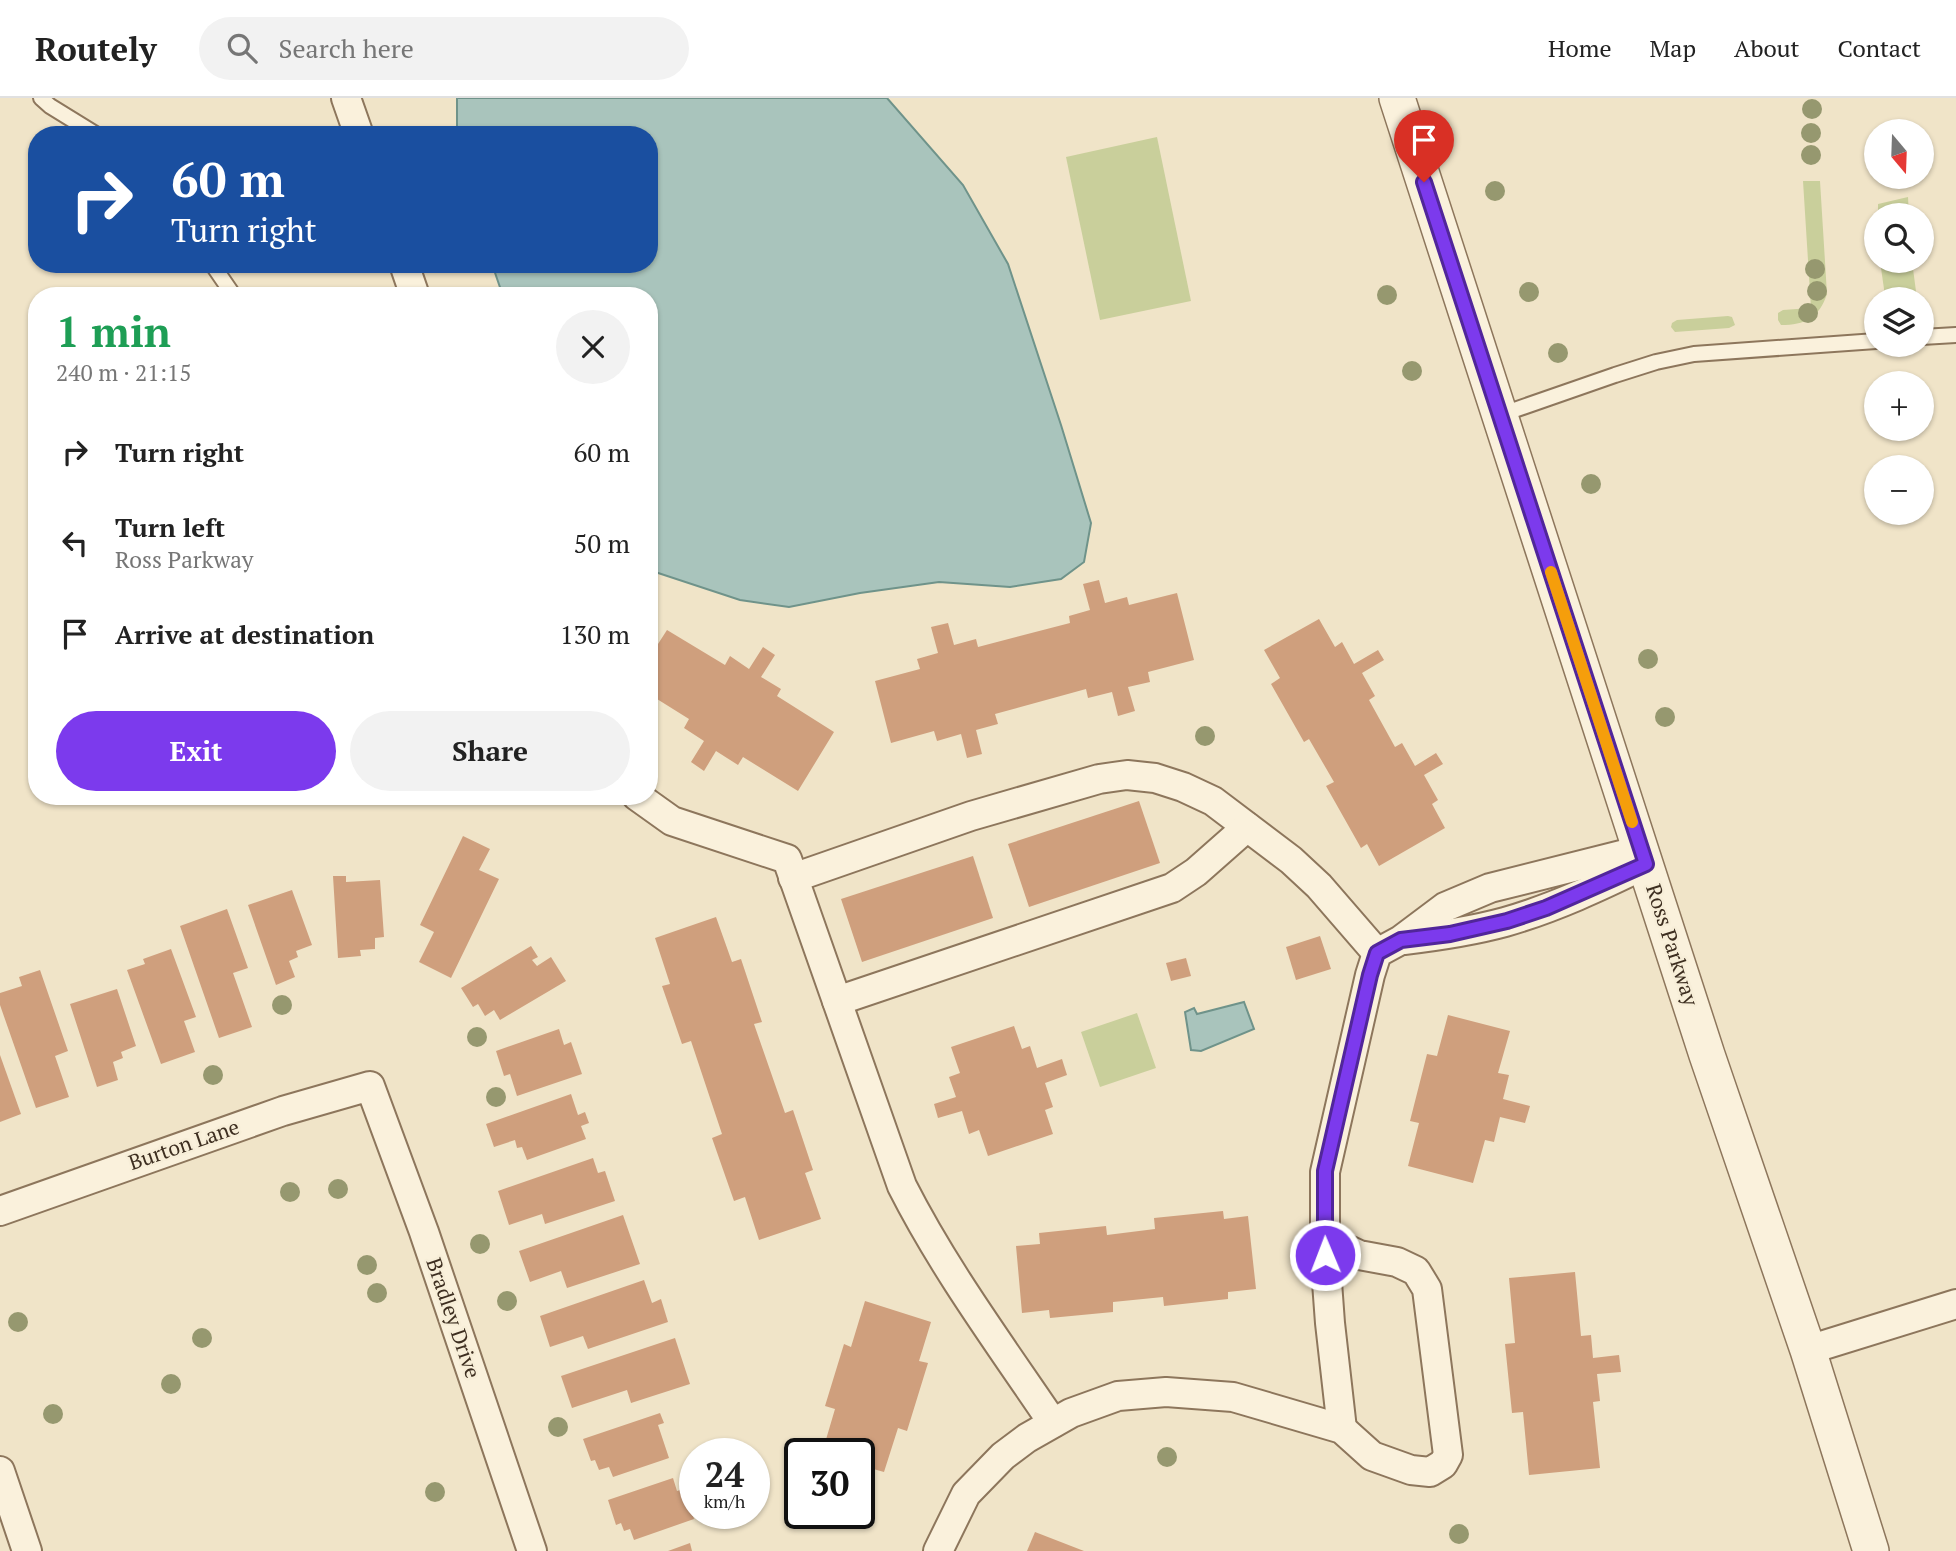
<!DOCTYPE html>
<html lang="en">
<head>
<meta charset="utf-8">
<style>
	body { margin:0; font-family:"PT Serif",serif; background:#f2f2f2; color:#222; height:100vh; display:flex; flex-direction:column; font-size:26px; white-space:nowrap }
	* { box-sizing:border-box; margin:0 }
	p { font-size:23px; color:#767676 }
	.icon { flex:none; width:38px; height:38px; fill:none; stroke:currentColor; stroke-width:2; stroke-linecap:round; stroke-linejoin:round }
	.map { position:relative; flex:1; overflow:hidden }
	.panel { position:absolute; left:28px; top:189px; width:630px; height:518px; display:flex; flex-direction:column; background:#fff; border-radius:28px; box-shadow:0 2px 5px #0004 }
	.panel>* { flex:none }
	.guide { position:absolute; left:28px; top:28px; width:630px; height:147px; border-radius:28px; box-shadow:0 2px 5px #0004; background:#1a4fa0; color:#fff; overflow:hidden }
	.needle { width:46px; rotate:161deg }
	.tools { position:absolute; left:1864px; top:21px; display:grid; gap:14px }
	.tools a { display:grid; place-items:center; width:70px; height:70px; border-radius:50%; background:#fff; box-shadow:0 2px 5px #0004; font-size:35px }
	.speed { position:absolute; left:679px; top:1340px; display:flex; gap:14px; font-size:35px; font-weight:700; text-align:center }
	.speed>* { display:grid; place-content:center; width:91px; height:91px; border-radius:50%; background:#fff; box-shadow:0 2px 5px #0004; line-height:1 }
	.speed small { font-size:18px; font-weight:400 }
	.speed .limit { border:4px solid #111; border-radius:10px; background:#fff; color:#111 }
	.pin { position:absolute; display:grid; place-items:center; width:60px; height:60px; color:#fff; margin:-72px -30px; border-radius:50% 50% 50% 0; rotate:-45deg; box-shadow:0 0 7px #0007 }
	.pin .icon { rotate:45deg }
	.me { position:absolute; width:77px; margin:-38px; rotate:359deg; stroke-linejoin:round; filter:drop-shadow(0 0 5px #0008) }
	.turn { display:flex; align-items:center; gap:24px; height:147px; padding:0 28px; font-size:32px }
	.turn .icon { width:91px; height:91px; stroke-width:2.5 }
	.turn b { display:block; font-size:49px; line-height:60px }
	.round { display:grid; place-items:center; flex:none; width:74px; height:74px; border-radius:37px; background:#f2f2f2 }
	.head { display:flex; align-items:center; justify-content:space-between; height:119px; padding:0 28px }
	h1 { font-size:42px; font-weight:600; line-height:52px; color:#1e9e55 }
	.action { display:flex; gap:14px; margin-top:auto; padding:14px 28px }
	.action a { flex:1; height:80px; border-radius:42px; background:#7c3aed; color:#fff; font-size:28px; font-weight:600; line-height:80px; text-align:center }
	.action a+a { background:#f2f2f2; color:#222 }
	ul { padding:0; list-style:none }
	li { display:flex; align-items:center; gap:21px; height:91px; padding:0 28px }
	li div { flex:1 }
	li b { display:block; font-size:26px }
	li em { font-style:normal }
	header { display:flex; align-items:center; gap:42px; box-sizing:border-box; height:98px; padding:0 35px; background:#fff; border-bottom:2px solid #e0e0e0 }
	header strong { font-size:33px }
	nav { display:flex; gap:38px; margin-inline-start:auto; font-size:24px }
	.search { width:490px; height:63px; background:#f2f2f2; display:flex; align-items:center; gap:18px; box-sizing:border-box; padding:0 24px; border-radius:38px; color:#767676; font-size:26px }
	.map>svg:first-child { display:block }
</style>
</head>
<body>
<header>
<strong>Routely</strong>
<div class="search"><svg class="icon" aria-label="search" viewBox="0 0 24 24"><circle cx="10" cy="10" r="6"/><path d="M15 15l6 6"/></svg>Search here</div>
<nav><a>Home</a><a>Map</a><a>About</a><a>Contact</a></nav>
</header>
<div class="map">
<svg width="1956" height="1453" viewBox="0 0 1956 1453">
	<rect width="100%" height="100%" fill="#f0e4c8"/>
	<g fill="#c9cf9b">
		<polygon points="1157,39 1191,203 1100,222 1066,59"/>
		<path d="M1803 83H1820L1827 196C1819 220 1805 227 1781 227L1778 222V215L1783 212 1811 210Z"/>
		<polygon points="1908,99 1909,117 1878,117 1878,106"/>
		<polygon points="1880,163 1912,163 1917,201 1887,201 1885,198"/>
		<polygon points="1728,218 1732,219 1735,227 1729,230 1675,234 1671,229 1672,225 1677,222"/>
		<polygon points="1137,915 1156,970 1100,989 1081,934"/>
	</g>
	<g fill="#a9c4bc" stroke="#6f938a" stroke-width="2">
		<polygon points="457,0 887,0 963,87 1008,166 1061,327 1091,425 1084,464 1061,481 1010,489 939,484 860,495 789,509 740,502 649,472 649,198 503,198 492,166 649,166 649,37 457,37"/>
		<polygon points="1244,904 1254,931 1201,953 1191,952 1185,914 1194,910 1197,916"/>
	</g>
	<g fill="#cf9f7d">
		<polygon points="1099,482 1105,505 1127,499 1129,507 1177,495 1194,562 1148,574 1150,584 1128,589 1135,613 1118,618 1112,594 1088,600 1086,591 995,616 998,626 976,632 982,656 967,660 961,636 937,643 934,633 891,645 875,583 920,571 917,561 938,555 931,529 948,525 954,547 976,541 978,549 1070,525 1069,518 1090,512 1083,486"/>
		<polygon points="1319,521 1335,549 1342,544 1354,566 1378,552 1384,562 1362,575 1375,598 1369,602 1395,649 1402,645 1415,668 1436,655 1443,666 1424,677 1438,702 1432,706 1445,730 1379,768 1367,746 1361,750 1326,688 1334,684 1309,641 1304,644 1271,586 1280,580 1264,552"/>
		<polygon points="667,532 725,567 730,558 749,571 763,549 775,557 761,579 781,591 777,598 834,634 798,693 743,659 738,667 716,653 704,673 691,664 704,643 684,630 689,621 649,596 649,560"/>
		<polygon points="1139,703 1160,765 1029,809 1008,746"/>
		<polygon points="463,738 490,751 479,772 499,781 451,880 419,864 434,834 420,827"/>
		<polygon points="973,758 993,820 862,864 841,801"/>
		<polygon points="333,778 346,778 346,784 380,782 384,839 375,840 375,851 360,852 361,858 338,860"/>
		<polygon points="292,792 312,847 296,853 298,859 289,863 295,879 276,887 248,807"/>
		<polygon points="227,811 248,870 233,875 252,929 219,940 180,828"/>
		<polygon points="716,819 732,864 741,861 762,924 754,926 785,1015 793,1012 813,1072 805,1075 821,1121 759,1142 745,1099 734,1103 712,1040 722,1036 691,943 682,946 662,888 670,886 655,840"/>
		<polygon points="1320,838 1331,871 1296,882 1286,849"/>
		<polygon points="531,848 538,859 532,862 537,868 551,859 566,883 500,922 494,912 485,918 478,906 473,909 461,890"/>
		<polygon points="171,851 196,919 184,923 195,954 161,966 127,872 145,866 143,861"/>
		<polygon points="1186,860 1191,878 1171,883 1166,865"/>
		<polygon points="40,872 68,953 55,958 69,999 36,1010 0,907 0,895 22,888 19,879"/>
		<polygon points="117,891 136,948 121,954 123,960 113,964 118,982 97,989 70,906"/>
		<polygon points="1448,917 1510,933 1498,975 1509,977 1503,1001 1530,1008 1525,1025 1500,1019 1494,1044 1485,1042 1473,1085 1408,1068 1419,1025 1410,1023 1427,956 1437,958"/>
		<polygon points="1014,928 1022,951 1030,948 1037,970 1062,961 1067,977 1045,985 1053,1009 1045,1012 1053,1036 988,1058 979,1032 969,1036 962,1013 938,1020 934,1006 956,999 949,979 960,975 951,949"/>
		<polygon points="559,931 564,947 571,944 582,976 517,998 510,976 504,978 496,953"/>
		<polygon points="0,957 21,1016 0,1024"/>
		<polygon points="571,996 578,1017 585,1014 589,1025 581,1028 586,1041 527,1062 522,1049 517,1050 515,1042 494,1049 486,1026"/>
		<polygon points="593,1060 598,1075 605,1073 615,1103 545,1126 542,1116 509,1127 498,1093"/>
		<polygon points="1223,1113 1224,1121 1248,1118 1256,1191 1228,1194 1228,1201 1164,1208 1163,1199 1113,1204 1113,1214 1050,1220 1049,1212 1022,1215 1016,1148 1040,1146 1039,1135 1106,1128 1107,1137 1155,1131 1154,1120"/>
		<polygon points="623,1117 640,1166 567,1190 561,1173 530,1184 519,1153"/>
		<polygon points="1575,1174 1581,1238 1591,1237 1593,1260 1619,1257 1621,1274 1597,1276 1600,1303 1593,1304 1600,1370 1529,1377 1523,1314 1512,1315 1505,1246 1515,1245 1509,1180"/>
		<polygon points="644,1182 652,1205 661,1201 668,1224 588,1251 583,1238 550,1249 540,1218"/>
		<polygon points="865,1203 931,1224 919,1263 928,1265 907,1333 898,1330 884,1374 859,1367 859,1356 822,1355 835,1311 825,1308 844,1246 851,1249"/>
		<polygon points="675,1240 690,1286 631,1305 627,1292 572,1310 561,1278"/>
		<polygon points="660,1315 664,1325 658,1327 669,1360 613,1379 609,1369 599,1372 595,1362 591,1363 583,1341"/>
		<polygon points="673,1380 677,1393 684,1391 694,1421 634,1442 630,1431 624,1433 621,1425 616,1427 608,1402"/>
		<polygon points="1035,1434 1084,1453 1027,1453"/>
		<polygon points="690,1445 692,1453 668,1453"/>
	</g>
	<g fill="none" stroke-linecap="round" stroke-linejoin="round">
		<defs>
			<g id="service">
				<polyline points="41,0 50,8 97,37"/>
				<polyline points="212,166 234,198"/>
				<polyline points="1922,239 1956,237"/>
				<polyline points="1500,317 1615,277 1656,264 1694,256 1876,243"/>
			</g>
			<g id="minor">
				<polyline points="346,0 359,37"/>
				<polyline points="404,166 415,198"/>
				<path d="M637 698 672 723 787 761 902 1088C944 1171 1001 1248 1053 1325"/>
				<polyline points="793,780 971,718 1099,681 1127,677 1155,680 1183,689 1213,703 1291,762 1319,788 1377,855"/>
				<path d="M1404 842C1438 838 1472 833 1505 824 1554 810 1601 788 1646 766"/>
				<polyline points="837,903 1172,790 1196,774 1247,729"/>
				<polyline points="0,1113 283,1013 370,988 424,1134 532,1453"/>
				<polyline points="1808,1252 1956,1206"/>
				<polyline points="1342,1331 1330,1225 1325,1157 1325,1074 1370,877 1377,855 1401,842 1445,809 1490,790 1641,752"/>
				<polyline points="0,1373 27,1453"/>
				<polyline points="938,1453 966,1396 1003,1358 1027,1340 1071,1315 1118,1298 1166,1294 1233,1299 1342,1331 1372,1358 1411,1372 1430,1374 1443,1366 1448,1357 1427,1191 1416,1173 1397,1164 1359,1157 1340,1148 1325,1137"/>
			</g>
			<polyline id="tertiary" points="1397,0 1707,957 1808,1252 1871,1453"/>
		</defs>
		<use href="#service" stroke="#8d765c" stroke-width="18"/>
		<use href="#minor" stroke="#8d765c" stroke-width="32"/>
		<use href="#tertiary" stroke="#8d765c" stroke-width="38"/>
		<use href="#service" stroke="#faf1dc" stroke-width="14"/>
		<use href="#minor" stroke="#faf1dc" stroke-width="28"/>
		<use href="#tertiary" stroke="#faf1dc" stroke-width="35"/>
	</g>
	<g fill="#96986f">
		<circle cx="1812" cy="11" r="10"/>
		<circle cx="1811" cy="35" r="10"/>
		<circle cx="1811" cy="57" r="10"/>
		<circle cx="1495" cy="93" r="10"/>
		<circle cx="1815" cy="171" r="10"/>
		<circle cx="1817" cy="193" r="10"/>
		<circle cx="1529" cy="194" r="10"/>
		<circle cx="1387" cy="197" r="10"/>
		<circle cx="1808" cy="215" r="10"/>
		<circle cx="1558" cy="255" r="10"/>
		<circle cx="1412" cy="273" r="10"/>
		<circle cx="1591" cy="386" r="10"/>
		<circle cx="1648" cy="561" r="10"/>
		<circle cx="1665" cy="619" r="10"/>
		<circle cx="1205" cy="638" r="10"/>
		<circle cx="282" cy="907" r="10"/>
		<circle cx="477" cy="939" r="10"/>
		<circle cx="213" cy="977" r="10"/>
		<circle cx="496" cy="999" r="10"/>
		<circle cx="338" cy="1091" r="10"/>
		<circle cx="290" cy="1094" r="10"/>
		<circle cx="480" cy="1146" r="10"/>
		<circle cx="367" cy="1167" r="10"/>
		<circle cx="377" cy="1195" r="10"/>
		<circle cx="507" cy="1203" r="10"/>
		<circle cx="18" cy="1224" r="10"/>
		<circle cx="202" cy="1240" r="10"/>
		<circle cx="171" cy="1286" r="10"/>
		<circle cx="53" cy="1316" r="10"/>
		<circle cx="558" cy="1329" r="10"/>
		<circle cx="1167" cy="1359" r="10"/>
		<circle cx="435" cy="1394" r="10"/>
		<circle cx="1459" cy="1436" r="10"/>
	</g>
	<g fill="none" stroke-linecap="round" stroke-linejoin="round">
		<defs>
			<polyline id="route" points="1325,1157 1325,1073 1370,877 1377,855 1401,842 1450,836 1507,823 1546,810 1646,766 1424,84"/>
		</defs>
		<use href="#route" stroke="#51269a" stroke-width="18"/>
		<use href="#route" stroke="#7c3aed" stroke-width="12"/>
		<polyline stroke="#f59e0b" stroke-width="12" points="1551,474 1632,724"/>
	</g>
	<g text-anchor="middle" stroke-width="5" stroke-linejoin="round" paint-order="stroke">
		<g font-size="21" fill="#3d2e20" stroke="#f7eed8">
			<text transform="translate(1672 847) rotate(72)" y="7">Ross Parkway</text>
			<text transform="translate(184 1047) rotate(-19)" y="7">Burton Lane</text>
			<text transform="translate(453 1220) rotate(71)" y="7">Bradley Drive</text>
		</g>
	</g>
</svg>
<div class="tools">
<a><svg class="needle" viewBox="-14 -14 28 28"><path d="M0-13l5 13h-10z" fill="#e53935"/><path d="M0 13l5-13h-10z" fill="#767676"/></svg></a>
<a><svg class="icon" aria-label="search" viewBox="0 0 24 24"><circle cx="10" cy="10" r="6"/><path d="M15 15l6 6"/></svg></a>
<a><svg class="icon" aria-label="layers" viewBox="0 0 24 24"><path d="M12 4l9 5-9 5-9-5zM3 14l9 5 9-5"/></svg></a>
<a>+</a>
<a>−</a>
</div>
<div class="speed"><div>24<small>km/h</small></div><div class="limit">30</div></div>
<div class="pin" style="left:1424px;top:84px;background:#d93025"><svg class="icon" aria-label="arrive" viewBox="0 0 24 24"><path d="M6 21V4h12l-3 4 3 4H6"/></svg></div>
<svg class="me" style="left:1325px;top:1157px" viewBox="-20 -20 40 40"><circle r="17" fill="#7c3aed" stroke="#fff" stroke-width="3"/><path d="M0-11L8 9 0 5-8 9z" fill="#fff"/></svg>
<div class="guide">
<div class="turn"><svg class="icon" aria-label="right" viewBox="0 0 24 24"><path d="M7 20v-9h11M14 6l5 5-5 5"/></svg><div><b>60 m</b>Turn right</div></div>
</div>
<section class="panel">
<div class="head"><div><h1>1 min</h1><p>240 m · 21:15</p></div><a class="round"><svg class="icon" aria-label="close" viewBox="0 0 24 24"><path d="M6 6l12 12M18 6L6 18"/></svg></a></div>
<ul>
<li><svg class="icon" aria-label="right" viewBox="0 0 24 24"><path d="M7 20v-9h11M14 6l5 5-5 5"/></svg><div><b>Turn right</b></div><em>60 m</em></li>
<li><svg class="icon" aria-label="left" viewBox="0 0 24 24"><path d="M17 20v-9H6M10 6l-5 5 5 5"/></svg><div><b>Turn left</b><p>Ross Parkway</p></div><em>50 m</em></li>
<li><svg class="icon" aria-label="arrive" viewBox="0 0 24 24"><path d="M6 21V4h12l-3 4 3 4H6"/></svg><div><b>Arrive at destination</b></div><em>130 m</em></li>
</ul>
<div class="action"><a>Exit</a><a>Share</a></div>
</section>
</div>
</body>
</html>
